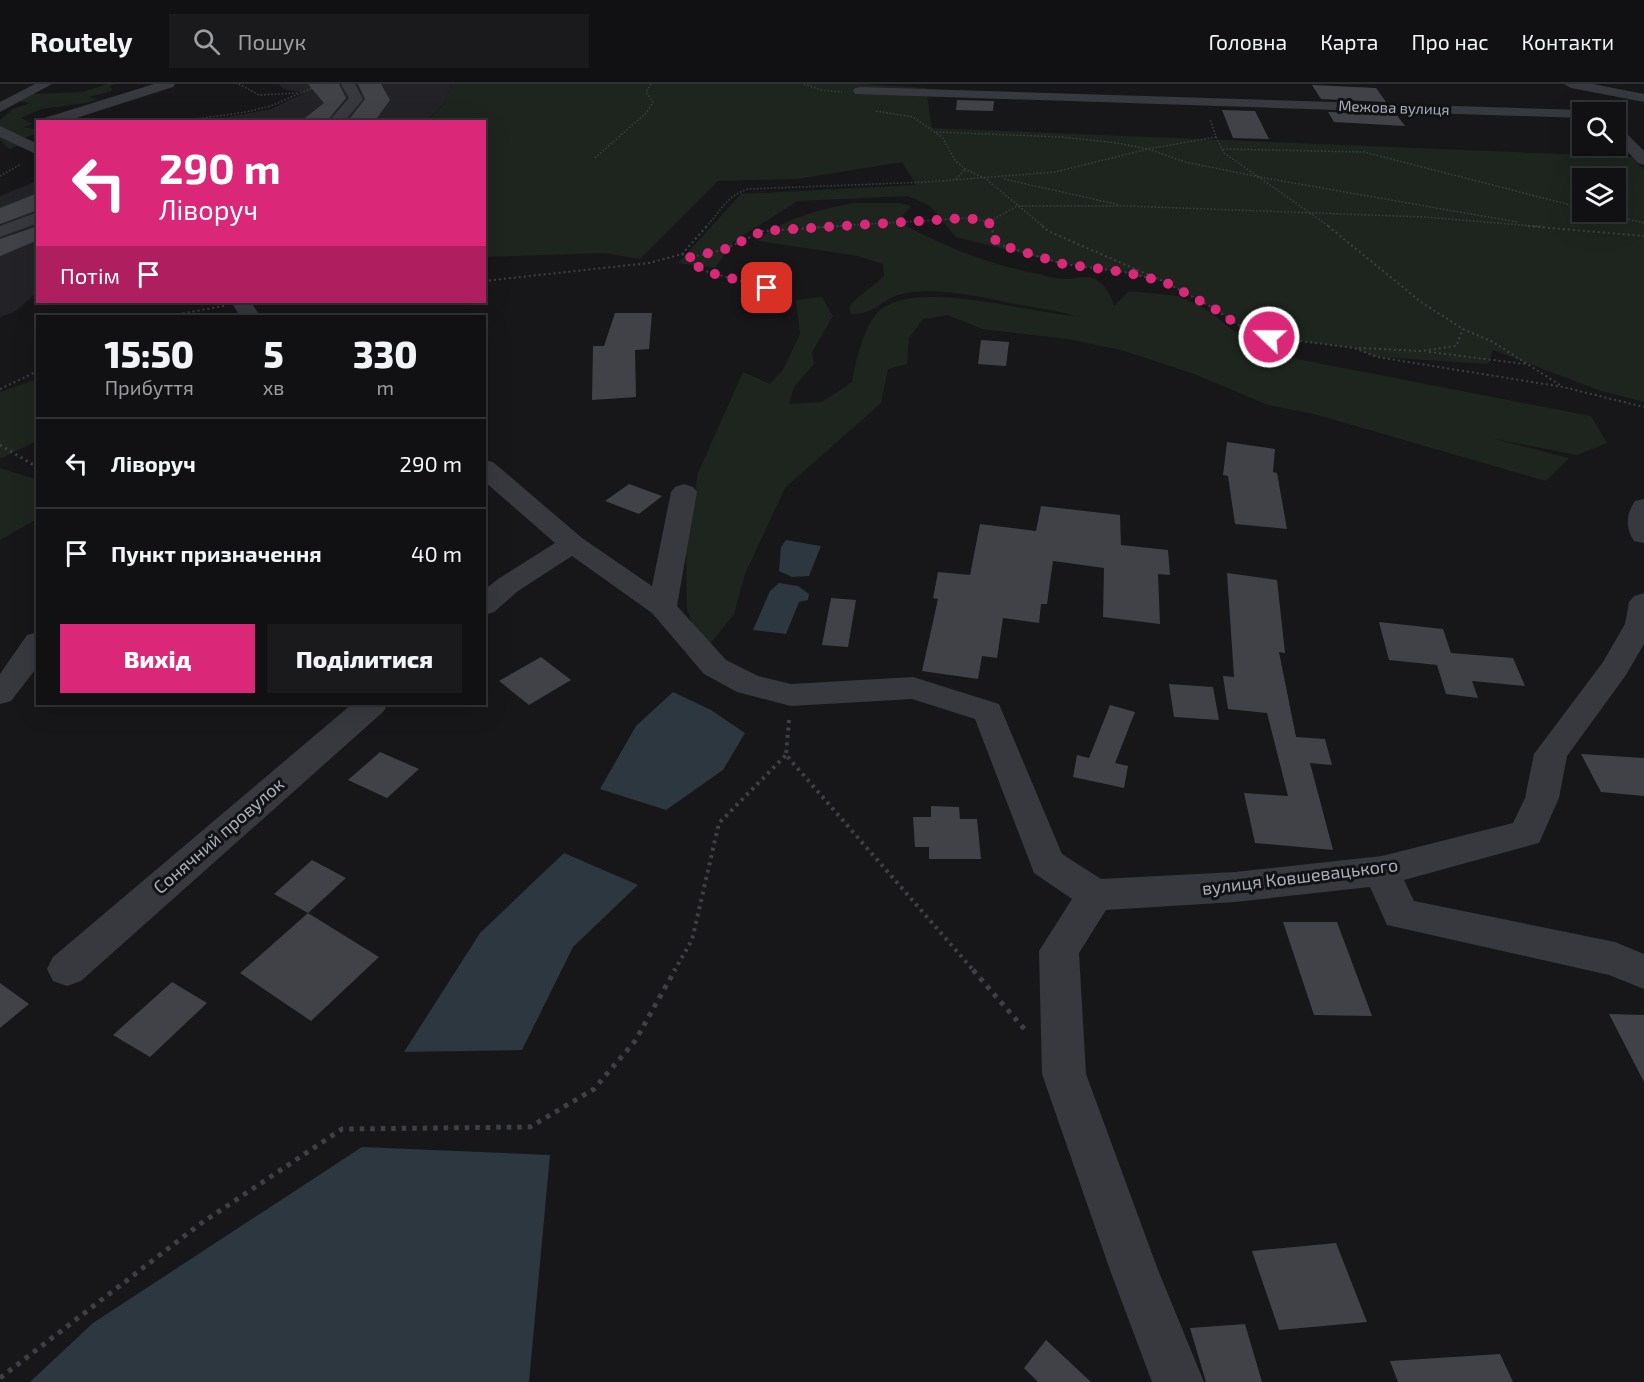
<!DOCTYPE html>
<html lang="uk">
<head>
<meta charset="utf-8">
<style>
	body { margin:0; font-family:"Exo 2",sans-serif; background:#1a1a1d; color:#f1f3f6; height:100vh; display:flex; flex-direction:column; font-size:22px; white-space:nowrap }
	* { box-sizing:border-box; margin:0 }
	p { font-size:20px; color:#9c9da0 }
	.icon { flex:none; width:33px; height:33px; fill:none; stroke:currentColor; stroke-width:2; stroke-linecap:round; stroke-linejoin:round }
	.map { position:relative; flex:1; overflow:hidden }
	.details { position:absolute; left:36px; top:231px; width:450px; height:390px; display:flex; flex-direction:column; background:#111114; border-radius:0px; box-shadow:0 6px 24px #0002,0 0 0 2px #303134 }
	.details>* { flex:none }
	.banner { position:absolute; left:36px; top:36px; width:450px; height:183px; border-radius:0px; box-shadow:0 6px 24px #0002,0 0 0 2px #303134; background:#db2777; color:#fff; overflow:hidden }
	.buttons { position:absolute; left:1572px; top:18px; display:grid; gap:12px }
	.buttons a { display:grid; place-items:center; width:54px; height:54px; border-radius:0px; background:#111114; box-shadow:0 6px 24px #0002,0 0 0 2px #303134; font-size:30px }
	.pin { position:absolute; display:grid; place-items:center; width:51px; height:51px; color:#fff; margin:-26px; border-radius:12px; box-shadow:0 3px 9px #0006 }
	.me { position:absolute; width:66px; margin:-33px; rotate:292deg; stroke-linejoin:round; filter:drop-shadow(0 0 4px #0008) }
	.turn { display:flex; align-items:center; gap:21px; height:126px; padding:0 24px; font-size:27px }
	.turn .icon { width:78px; height:78px; stroke-width:2.5 }
	.turn b { display:block; font-size:42px; line-height:51px }
	.then { display:flex; align-items:center; height:57px; padding:0 24px; background:#0003; gap:12px; font-size:22px }
	.eta { display:flex; justify-content:space-evenly; align-items:center; height:102px; text-align:center }
	.eta b { font-size:36px; font-weight:800; line-height:42px }
	.cta { display:flex; gap:12px; margin-top:auto; padding:12px 24px }
	.cta a { flex:1; height:69px; border-radius:0px; background:#db2777; color:#fff; font-size:24px; font-weight:800; line-height:69px; text-align:center }
	.cta a+a { background:#1a1a1d; color:#f1f3f6 }
	ul { padding:0; list-style:none }
	li { display:flex; align-items:center; gap:18px; height:90px; padding:0 24px; border-top:2px solid #303134 }
	li div { flex:1 }
	li b { display:block; font-size:22px }
	li em { font-style:normal }
	header { display:flex; align-items:center; gap:36px; box-sizing:border-box; height:84px; padding:0 30px; background:#111114; border-bottom:2px solid #303134 }
	header strong { font-size:28px }
	nav { display:flex; gap:33px; margin-inline-start:auto; font-size:21px }
	.search { width:420px; height:54px; background:#1a1a1d; display:flex; align-items:center; gap:15px; box-sizing:border-box; padding:0 21px; border-radius:0px; color:#9c9da0; font-size:22px }
	.map>svg:first-child { display:block }
</style>
</head>
<body>
<header>
<strong>Routely</strong>
<div class="search"><svg class="icon" aria-label="search" viewBox="0 0 24 24"><circle cx="10" cy="10" r="6"/><path d="M15 15l6 6"/></svg>Пошук</div>
<nav><a>Головна</a><a>Карта</a><a>Про нас</a><a>Контакти</a></nav>
</header>
<div class="map">
<svg width="1644" height="1298" viewBox="0 0 1644 1298">
	<rect width="100%" height="100%" fill="#17171a"/>
	<g fill="#232327">
		<polygon points="279,0 452,0 444,20 425,37 199,38 271,25 304,9 284,5"/>
		<polygon points="37,97 37,208 16,227 0,233 0,112"/>
	</g>
	<g fill="#1d251e" fill-rule="evenodd">
		<polygon points="107,0 114,0 109,3 112,4 111,7 89,13 98,15 86,19 42,25 21,34 33,40 24,43 37,46 33,51 21,55 20,61 9,65 0,56 0,36 13,25 30,19 18,17 30,10 83,8"/>
		<path d="M452 0H860L926 4 932 44 1632 73 1644 86V318L1601 307 1493 266 1488 280 1377 273 1354 264 1269 253 1238 241 1215 225 1165 198 1124 188 1063 180 956 153 930 122 908 112 798 117 734 157 715 184 678 179 741 110 916 101 902 78 797 95 718 97 640 175 604 169 485 173 484 38H425L444 20ZM1582 94H1616V128H1582Z"/>
		<path d="M854 119H900L911 122 903 131 905 141C946 164 992 181 1039 190 1047 192 1057 196 1066 195 1077 195 1087 190 1097 196 1105 201 1112 213 1114 222L1129 207 1179 212 1209 227 1231 245 1297 275 1591 332 1607 359 1577 371 1491 354 1569 374 1546 397 1314 330 1268 321 1194 290 1121 266 1067 255 982 245 948 231 923 235 909 254 907 280 888 285 881 319 785 404 745 490 734 530 711 559 696 550 687 525 686 466 698 389 743 288 770 300 783 286 800 250 796 216 822 213 833 232 812 268 814 280 794 303 789 320 822 318 852 298C855 279 864 243 877 229 911 193 1029 229 1075 232 1058 227 1039 224 1021 221 983 214 944 203 906 209 882 212 878 231 851 230L849 223C859 210 873 203 884 192L883 180 858 172 758 157C774 137 828 123 854 119Z"/>
		<polygon points="37,295 37,357 0,375 0,308"/>
		<polygon points="0,384 38,396 37,435 0,456"/>
	</g>
	<g fill="#2c373f">
		<polygon points="786,456 821,462 809,492 792,493 779,487 781,463"/>
		<polygon points="779,499 798,502 809,510 808,516 799,518 786,550 753,546 770,507"/>
		<polygon points="673,608 711,626 745,649 723,686 666,726 600,705 636,642"/>
		<polygon points="564,769 638,801 573,863 522,966 404,968 480,849"/>
		<polygon points="362,1063 550,1071 529,1298 30,1298 93,1239"/>
	</g>
	<g fill="#414247">
		<polygon points="308,0 339,0 346,14 326,38 300,38 324,19"/>
		<polygon points="358,0 381,0 390,16 374,38 347,38 365,15"/>
		<polygon points="1312,1 1376,4 1386,18 1321,15"/>
		<polygon points="957,16 994,17 993,27 956,26"/>
		<polygon points="1222,26 1255,27 1269,55 1233,54"/>
		<polygon points="1328,28 1396,30 1405,42 1334,38"/>
		<polygon points="38,109 38,126 0,140 0,124"/>
		<polygon points="38,142 38,156 0,172 0,155"/>
		<polygon points="615,229 652,229 649,265 635,266 636,313 592,316 593,262 604,262"/>
		<polygon points="981,256 1009,258 1006,282 978,280"/>
		<polygon points="1227,358 1275,365 1273,388 1277,389 1287,445 1235,440 1228,392 1223,391"/>
		<polygon points="629,400 662,412 639,430 605,417"/>
		<polygon points="1041,422 1120,431 1121,461 1168,466 1170,491 1158,490 1160,540 1103,533 1104,484 1053,477 1047,520 1041,520 1039,539 1003,534 997,574 982,572 978,595 922,587 938,515 933,514 938,488 970,491 980,440 1036,447"/>
		<polygon points="1227,489 1277,496 1285,569 1279,568 1296,653 1325,655 1332,681 1310,679 1333,766 1255,759 1244,709 1288,712 1267,629 1228,625 1223,592 1234,593"/>
		<polygon points="831,514 856,516 848,563 822,561"/>
		<polygon points="1379,538 1443,545 1451,569 1513,574 1525,602 1472,597 1478,614 1446,610 1437,581 1389,576"/>
		<polygon points="541,573 571,596 529,621 499,597"/>
		<polygon points="1169,600 1213,603 1219,636 1174,633"/>
		<polygon points="1110,621 1135,628 1115,679 1128,682 1124,704 1073,693 1077,671 1089,674"/>
		<polygon points="380,668 419,685 387,714 348,696"/>
		<polygon points="1581,670 1644,674 1644,712 1601,708"/>
		<polygon points="931,722 959,723 960,735 977,735 981,775 929,775 929,763 915,763 913,733 931,733"/>
		<polygon points="312,776 346,794 308,829 274,810"/>
		<polygon points="308,829 379,873 311,937 240,889"/>
		<polygon points="1283,838 1337,838 1372,932 1314,931"/>
		<polygon points="172,898 207,919 150,973 113,951"/>
		<polygon points="0,899 29,920 0,944"/>
		<polygon points="1609,930 1644,931 1644,998"/>
		<polygon points="1336,1159 1367,1238 1279,1246 1252,1167"/>
		<polygon points="1245,1240 1262,1298 1206,1298 1190,1244"/>
		<polygon points="1046,1256 1091,1298 1038,1298 1024,1284"/>
		<polygon points="1500,1270 1513,1298 1398,1298 1390,1277"/>
	</g>
	<g fill="none" stroke-linecap="round" stroke-linejoin="round">
		<g stroke="#3e4046" stroke-width="1.5" stroke-dasharray="1.5 2" stroke-linecap="butt">
			<polyline points="239,0 259,11 297,9"/>
			<polyline points="804,0 821,6 842,8"/>
			<polyline points="876,27 913,33 943,54 954,75 965,85 986,95 1044,143"/>
			<polyline points="175,38 246,28 271,22 321,0"/>
			<polyline points="936,48 1061,53 1117,59 1148,65 1185,78 1259,93 1517,138"/>
			<polyline points="1216,53 1224,69 1330,143"/>
			<polyline points="1223,65 1364,68 1582,124"/>
			<polyline points="595,74 647,28 653,18 646,8 651,0"/>
			<polyline points="0,92 21,80"/>
			<polyline points="956,95 965,85"/>
			<polyline points="1004,95 1120,121"/>
			<polyline points="1598,128 1644,139"/>
			<path d="M706 143C721 127 725 113 748 105L928 98 1055 88 1148 65 1216 53 1210 35"/>
			<polyline points="819,143 968,134 989,138"/>
			<polyline points="990,143 989,138 1017,122 1126,122 1424,133 1545,143"/>
		</g>
		<g stroke="#3e4046" stroke-width="2" stroke-dasharray="2 3" stroke-linecap="butt">
			<polyline points="990,142 998,160 1063,180 1124,188 1153,195"/>
			<polyline points="1042,142 1048,147 1165,198 1215,225 1238,241 1269,253 1354,264 1377,273 1563,303 1644,323"/>
			<polyline points="1328,142 1421,218 1463,245 1493,258 1560,301"/>
			<polyline points="1528,142 1644,152"/>
			<polyline points="682,170 704,187 788,209"/>
			<polyline points="687,174 723,166 763,147 842,142"/>
			<polyline points="484,197 649,179 682,170 707,142"/>
			<polyline points="168,232 224,222"/>
			<polyline points="1359,264 1421,267 1456,262 1463,245"/>
			<polyline points="1429,268 1525,280"/>
			<polyline points="0,305 38,287"/>
		</g>
		<polyline stroke="#3e4046" stroke-width="3" stroke-dasharray="2 4" stroke-linecap="butt" points="0,361 32,380 38,381"/>
		<g stroke="#3e4046" stroke-width="4" stroke-dasharray="3 4.5" stroke-linecap="butt">
			<polyline points="789,636 786,671 974,887"/>
			<polyline points="674,887 692,856 719,739 786,671"/>
		</g>
		<g stroke="#3e4046" stroke-width="5" stroke-dasharray="4.5 6" stroke-linecap="butt">
			<polyline points="973,886 1026,947"/>
			<polyline points="0,1294 200,1140 342,1045 530,1043 594,1005 635,957 675,886"/>
		</g>
		<g fill="#38393f" fill-rule="evenodd">
			<polygon points="35,0 52,0 0,28 0,18"/>
			<polygon points="154,0 175,0 173,3 64,38 39,38 41,35"/>
			<polygon points="341,0 355,0 363,15 344,38 328,38 349,14"/>
			<polygon points="1564,0 1593,0 1644,10 1644,18 1571,4"/>
			<polygon points="860,3 1582,26 1588,28 1582,28 1582,34 855,10 853,7 855,4"/>
			<polygon points="0,42 38,60 38,71 0,53"/>
			<polygon points="1616,42 1621,44 1644,67 1644,81 1638,79 1616,55"/>
			<polygon points="38,128 38,139 0,153 0,142"/>
			<polygon points="235,218 251,218 260,232 240,232 233,221"/>
			<polygon points="484,376 493,378 582,454 652,502 671,408 675,403 684,400 693,403 697,408 677,522 726,576 758,592 791,600 913,593 999,620 1062,770 1101,795 1235,788 1382,772 1513,739 1525,714 1534,670 1603,578 1625,540 1629,518 1634,512 1644,509 1644,560 1626,591 1567,672 1559,714 1539,759 1404,796 1414,817 1615,858 1644,870 1644,905 1609,891 1387,841 1370,803 1235,818 1106,826 1079,869 1086,990 1158,1186 1204,1298 1152,1298 1110,1186 1042,990 1039,867 1072,815 1034,789 975,635 912,615 791,622 737,608 704,590 652,529 572,472 518,507 494,528 484,531 484,506 498,495 555,459 484,397"/>
			<path d="M1644 415V459L1634 457C1625 444 1626 430 1635 417Z"/>
			<polygon points="38,548 38,582 11,617 0,620 0,590 27,551"/>
			<polygon points="352,620 388,620 383,628 81,897 67,902 53,897 47,885 53,873"/>
		</g>
	</g>
	<g fill="none" stroke-linecap="round" stroke-linejoin="round">
		<polyline stroke="#db2777" stroke-width="10" stroke-dasharray="0 18" points="767,204 704,187 687,174 723,166 763,147 968,134 989,138 992,151 998,160 1063,180 1124,188 1165,198 1215,225 1238,241 1269,253"/>
	</g>
	<g text-anchor="middle" stroke-width="6" stroke-linejoin="round" paint-order="stroke">
		<g font-size="15" fill="#a8afbb" stroke="#121215">
			<text transform="translate(1394 24) rotate(2)" y="5">Межова вулиця</text>
		</g>
		<g font-size="18" fill="#a8afbb" stroke="#121215">
			<text transform="translate(219 752) rotate(-41)" y="6">Сонячний провулок</text>
			<text transform="translate(1300 793) rotate(-7)" y="6">вулиця Ковшевацького</text>
		</g>
	</g>
</svg>
<div class="buttons">
<a><svg class="icon" aria-label="search" viewBox="0 0 24 24"><circle cx="10" cy="10" r="6"/><path d="M15 15l6 6"/></svg></a>
<a><svg class="icon" aria-label="layers" viewBox="0 0 24 24"><path d="M12 4l9 5-9 5-9-5zM3 14l9 5 9-5"/></svg></a>
</div>
<div class="pin" style="left:767px;top:204px;background:#d93025"><svg class="icon" aria-label="arrive" viewBox="0 0 24 24"><path d="M6 21V4h12l-3 4 3 4H6"/></svg></div>
<svg class="me" style="left:1269px;top:253px" viewBox="-20 -20 40 40"><circle r="17" fill="#db2777" stroke="#fff" stroke-width="3"/><path d="M0-11L8 9 0 5-8 9z" fill="#fff"/></svg>
<div class="banner">
<div class="turn"><svg class="icon" aria-label="left" viewBox="0 0 24 24"><path d="M17 20v-9H6M10 6l-5 5 5 5"/></svg><div><b>290 m</b>Ліворуч</div></div>
<div class="then">Потім<svg class="icon" aria-label="arrive" viewBox="0 0 24 24"><path d="M6 21V4h12l-3 4 3 4H6"/></svg></div>
</div>
<section class="details">
<div class="eta">
<div><b>15:50</b><p>Прибуття</p></div>
<div><b>5</b><p>хв</p></div>
<div><b>330</b><p>m</p></div>
</div>
<ul>
<li><svg class="icon" aria-label="left" viewBox="0 0 24 24"><path d="M17 20v-9H6M10 6l-5 5 5 5"/></svg><div><b>Ліворуч</b></div><em>290 m</em></li>
<li><svg class="icon" aria-label="arrive" viewBox="0 0 24 24"><path d="M6 21V4h12l-3 4 3 4H6"/></svg><div><b>Пункт призначення</b></div><em>40 m</em></li>
</ul>
<div class="cta"><a>Вихід</a><a>Поділитися</a></div>
</section>
</div>
</body>
</html>
